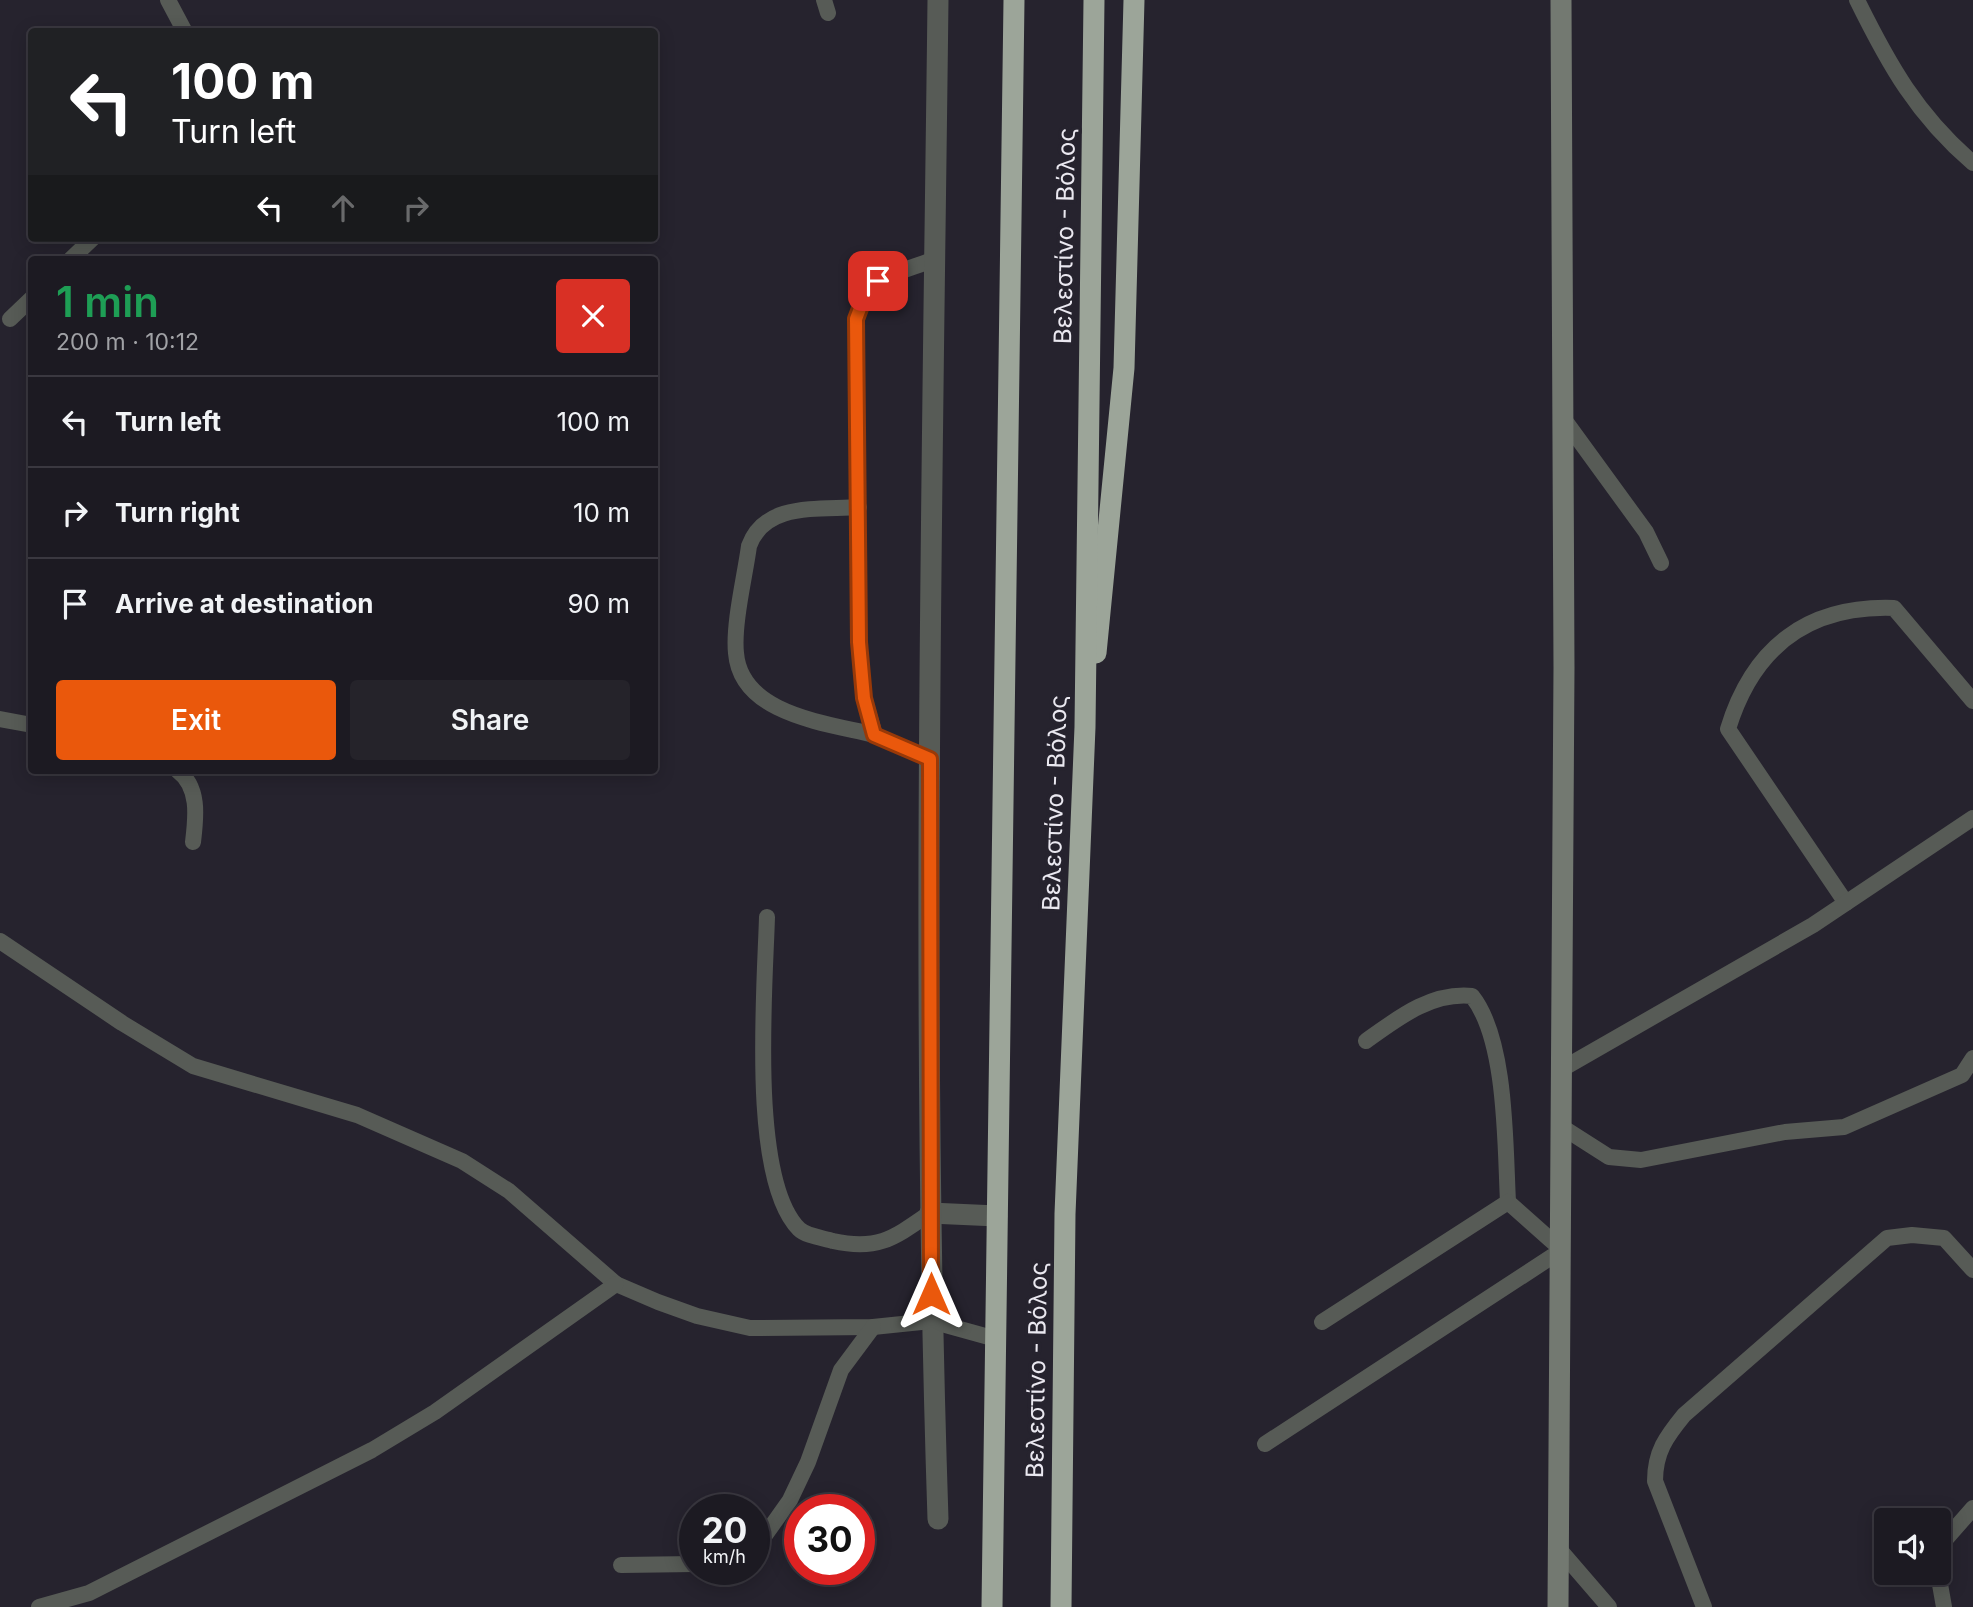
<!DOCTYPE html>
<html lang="en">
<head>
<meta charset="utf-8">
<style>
	body { margin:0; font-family:Inter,sans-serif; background:#25232a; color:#f1f3f6; height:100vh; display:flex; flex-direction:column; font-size:26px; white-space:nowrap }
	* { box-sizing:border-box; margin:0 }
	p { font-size:23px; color:#a0a1a5 }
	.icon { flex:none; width:38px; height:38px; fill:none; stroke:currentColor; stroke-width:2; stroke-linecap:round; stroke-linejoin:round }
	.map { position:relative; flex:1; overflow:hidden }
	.sheet { position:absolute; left:28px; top:256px; width:630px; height:518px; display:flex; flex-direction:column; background:#1c1a22; border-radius:7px; box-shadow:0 4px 18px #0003,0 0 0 2px #3a3840 }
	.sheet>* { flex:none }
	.guide { position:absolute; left:28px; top:28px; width:630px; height:214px; border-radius:7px; box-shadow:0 4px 18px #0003,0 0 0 2px #3a3840; background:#202124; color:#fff; overflow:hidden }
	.tools { position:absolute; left:1874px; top:1508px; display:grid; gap:14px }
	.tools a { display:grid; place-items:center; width:77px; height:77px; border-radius:7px; background:#1c1a22; box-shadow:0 4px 18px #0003,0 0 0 2px #3a3840; font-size:35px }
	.speed { position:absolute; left:679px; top:1494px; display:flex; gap:14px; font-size:35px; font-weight:700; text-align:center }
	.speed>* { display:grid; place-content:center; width:91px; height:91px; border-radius:50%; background:#1c1a22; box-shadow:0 4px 18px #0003,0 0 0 2px #3a3840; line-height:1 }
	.speed small { font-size:18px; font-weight:400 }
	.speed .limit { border:10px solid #d22; background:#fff; color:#111 }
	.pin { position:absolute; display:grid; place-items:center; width:60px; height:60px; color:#fff; margin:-30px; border-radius:14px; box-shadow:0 4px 10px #0006 }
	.me { position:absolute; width:77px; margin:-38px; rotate:0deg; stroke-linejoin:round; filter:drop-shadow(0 0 5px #0008) }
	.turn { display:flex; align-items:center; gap:24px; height:147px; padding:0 28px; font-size:32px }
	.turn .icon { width:91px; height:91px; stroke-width:2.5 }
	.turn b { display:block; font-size:49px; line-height:60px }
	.lanes { display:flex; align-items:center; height:66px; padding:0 28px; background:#0003; justify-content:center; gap:35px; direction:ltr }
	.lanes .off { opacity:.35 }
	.round { display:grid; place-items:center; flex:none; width:74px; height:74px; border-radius:7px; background:#25232a }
	.head { display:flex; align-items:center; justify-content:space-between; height:119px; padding:0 28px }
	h1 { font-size:42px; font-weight:600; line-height:52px; color:#1e9e55 }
	.action { display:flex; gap:14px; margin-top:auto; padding:14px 28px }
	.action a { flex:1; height:80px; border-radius:7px; background:#ea580c; color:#fff; font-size:28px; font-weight:600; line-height:80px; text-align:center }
	.action a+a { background:#25232a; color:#f1f3f6 }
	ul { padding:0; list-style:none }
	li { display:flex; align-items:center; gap:21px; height:91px; padding:0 28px; border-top:2px solid #3a3840 }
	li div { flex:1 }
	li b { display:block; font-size:26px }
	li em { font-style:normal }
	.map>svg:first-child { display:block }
</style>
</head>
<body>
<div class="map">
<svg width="1973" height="1607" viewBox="0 0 1973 1607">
	<rect width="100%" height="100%" fill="#26232e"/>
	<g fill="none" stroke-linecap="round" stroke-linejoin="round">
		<g stroke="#575b56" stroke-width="16">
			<polyline points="168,0 185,32"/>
			<polyline points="824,0 828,13"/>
			<path d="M1857 0C1889 65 1917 115 1973 163"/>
			<polyline points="71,259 93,238"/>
			<polyline points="10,319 32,298"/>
			<polyline points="1563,418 1646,532 1661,563"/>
			<path d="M859 507C818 510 765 502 749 546 745 576 733 624 736 653 741 715 827 723 875 735"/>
			<polyline points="0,719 32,725"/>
			<path d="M930 759 875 735 864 698 859 642 856 319C873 274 894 275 935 259"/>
			<path d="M177 770C200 787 196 817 193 842"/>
			<path d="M1846 903 1728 729C1753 647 1808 605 1894 608L1973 701"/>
			<path d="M767 917C765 987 749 1179 799 1229 806 1236 823 1238 833 1241 878 1251 894 1238 930 1213"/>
			<polyline points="0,941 122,1023 193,1066 357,1115 462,1161 509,1191 616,1284 658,1302 697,1316 750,1328 873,1327 931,1321 996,1339"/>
			<path d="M1366 1041C1398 1018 1431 992 1472 996 1507 1040 1505 1146 1508 1202"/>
			<polyline points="1562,1069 1813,925 1973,818"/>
			<polyline points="1562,1127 1609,1157 1641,1160 1785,1132 1844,1127 1962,1075 1973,1058"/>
			<polyline points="1265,1444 1562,1250 1508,1202 1322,1322"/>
			<polyline points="754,1545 761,1541 790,1500 808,1462 841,1370 873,1327"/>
			<polyline points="1559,1549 1609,1607"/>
			<polyline points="1939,1553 1945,1540 1973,1508"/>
			<polyline points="621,1565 695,1564"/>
			<polyline points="1938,1573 1944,1607"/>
			<polyline points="39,1607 89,1593 372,1450 435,1412 616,1284"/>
			<path d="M1704 1607 1655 1481C1655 1452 1666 1437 1684 1415L1887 1238 1912 1235 1944 1238 1973 1270"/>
		</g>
		<g stroke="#575b56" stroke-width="21">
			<polyline points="930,1213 997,1216"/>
			<path d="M938 1519C921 1013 932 506 938 0"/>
		</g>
		<polyline stroke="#737971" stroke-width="21" points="1558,1607 1564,667 1561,0"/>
		<g stroke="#9ca599" stroke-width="21">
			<polyline points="1096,653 1124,368 1134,0"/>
			<polyline points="992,1607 1014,0"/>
			<polyline points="1061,1607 1065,1214 1085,727 1094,0"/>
		</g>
	</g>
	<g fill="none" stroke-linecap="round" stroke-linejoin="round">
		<defs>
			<polyline id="route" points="878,281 864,298 856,319 859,642 864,698 874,735 930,759 931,1294"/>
		</defs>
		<use href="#route" stroke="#983908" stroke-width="18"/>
		<use href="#route" stroke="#ea580c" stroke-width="12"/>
	</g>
	<g text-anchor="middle" stroke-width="7" stroke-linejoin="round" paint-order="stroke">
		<g font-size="24" fill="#eae8f0" stroke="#26232e">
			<text transform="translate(1065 236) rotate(-89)" y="8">Βελεστίνο - Βόλος</text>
			<text transform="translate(1055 803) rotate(-88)" y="8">Βελεστίνο - Βόλος</text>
			<text transform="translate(1037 1370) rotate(-89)" y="8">Βελεστίνο - Βόλος</text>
		</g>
	</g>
</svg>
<div class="tools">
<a><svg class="icon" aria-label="sound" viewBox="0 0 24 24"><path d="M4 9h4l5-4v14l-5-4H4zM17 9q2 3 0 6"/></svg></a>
</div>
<div class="speed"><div>20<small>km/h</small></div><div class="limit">30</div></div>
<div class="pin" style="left:878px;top:281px;background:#d93025"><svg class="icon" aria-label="arrive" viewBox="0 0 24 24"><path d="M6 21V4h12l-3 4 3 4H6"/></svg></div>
<svg class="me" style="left:931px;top:1294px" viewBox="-20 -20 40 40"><path d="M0-17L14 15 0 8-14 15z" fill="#ea580c" stroke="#fff" stroke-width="4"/></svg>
<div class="guide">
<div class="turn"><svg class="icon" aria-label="left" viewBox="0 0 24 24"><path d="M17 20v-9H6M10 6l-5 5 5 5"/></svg><div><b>100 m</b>Turn left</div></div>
<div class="lanes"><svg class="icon" aria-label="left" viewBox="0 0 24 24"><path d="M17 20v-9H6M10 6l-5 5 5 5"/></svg><svg class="icon off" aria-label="ahead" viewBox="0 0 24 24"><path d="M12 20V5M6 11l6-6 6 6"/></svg><svg class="icon off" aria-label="right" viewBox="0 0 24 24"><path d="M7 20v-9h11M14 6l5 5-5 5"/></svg></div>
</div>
<section class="sheet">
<div class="head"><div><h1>1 min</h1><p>200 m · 10:12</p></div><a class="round" style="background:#d93025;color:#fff"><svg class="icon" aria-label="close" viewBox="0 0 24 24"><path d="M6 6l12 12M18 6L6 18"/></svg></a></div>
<ul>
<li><svg class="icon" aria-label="left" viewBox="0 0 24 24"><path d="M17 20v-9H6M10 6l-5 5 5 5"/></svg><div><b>Turn left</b></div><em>100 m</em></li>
<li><svg class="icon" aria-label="right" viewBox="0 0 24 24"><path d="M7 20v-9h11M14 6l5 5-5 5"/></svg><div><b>Turn right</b></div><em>10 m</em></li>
<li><svg class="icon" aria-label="arrive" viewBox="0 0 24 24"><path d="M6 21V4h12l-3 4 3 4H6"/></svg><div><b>Arrive at destination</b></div><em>90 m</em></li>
</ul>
<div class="action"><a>Exit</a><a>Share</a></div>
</section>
</div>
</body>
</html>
